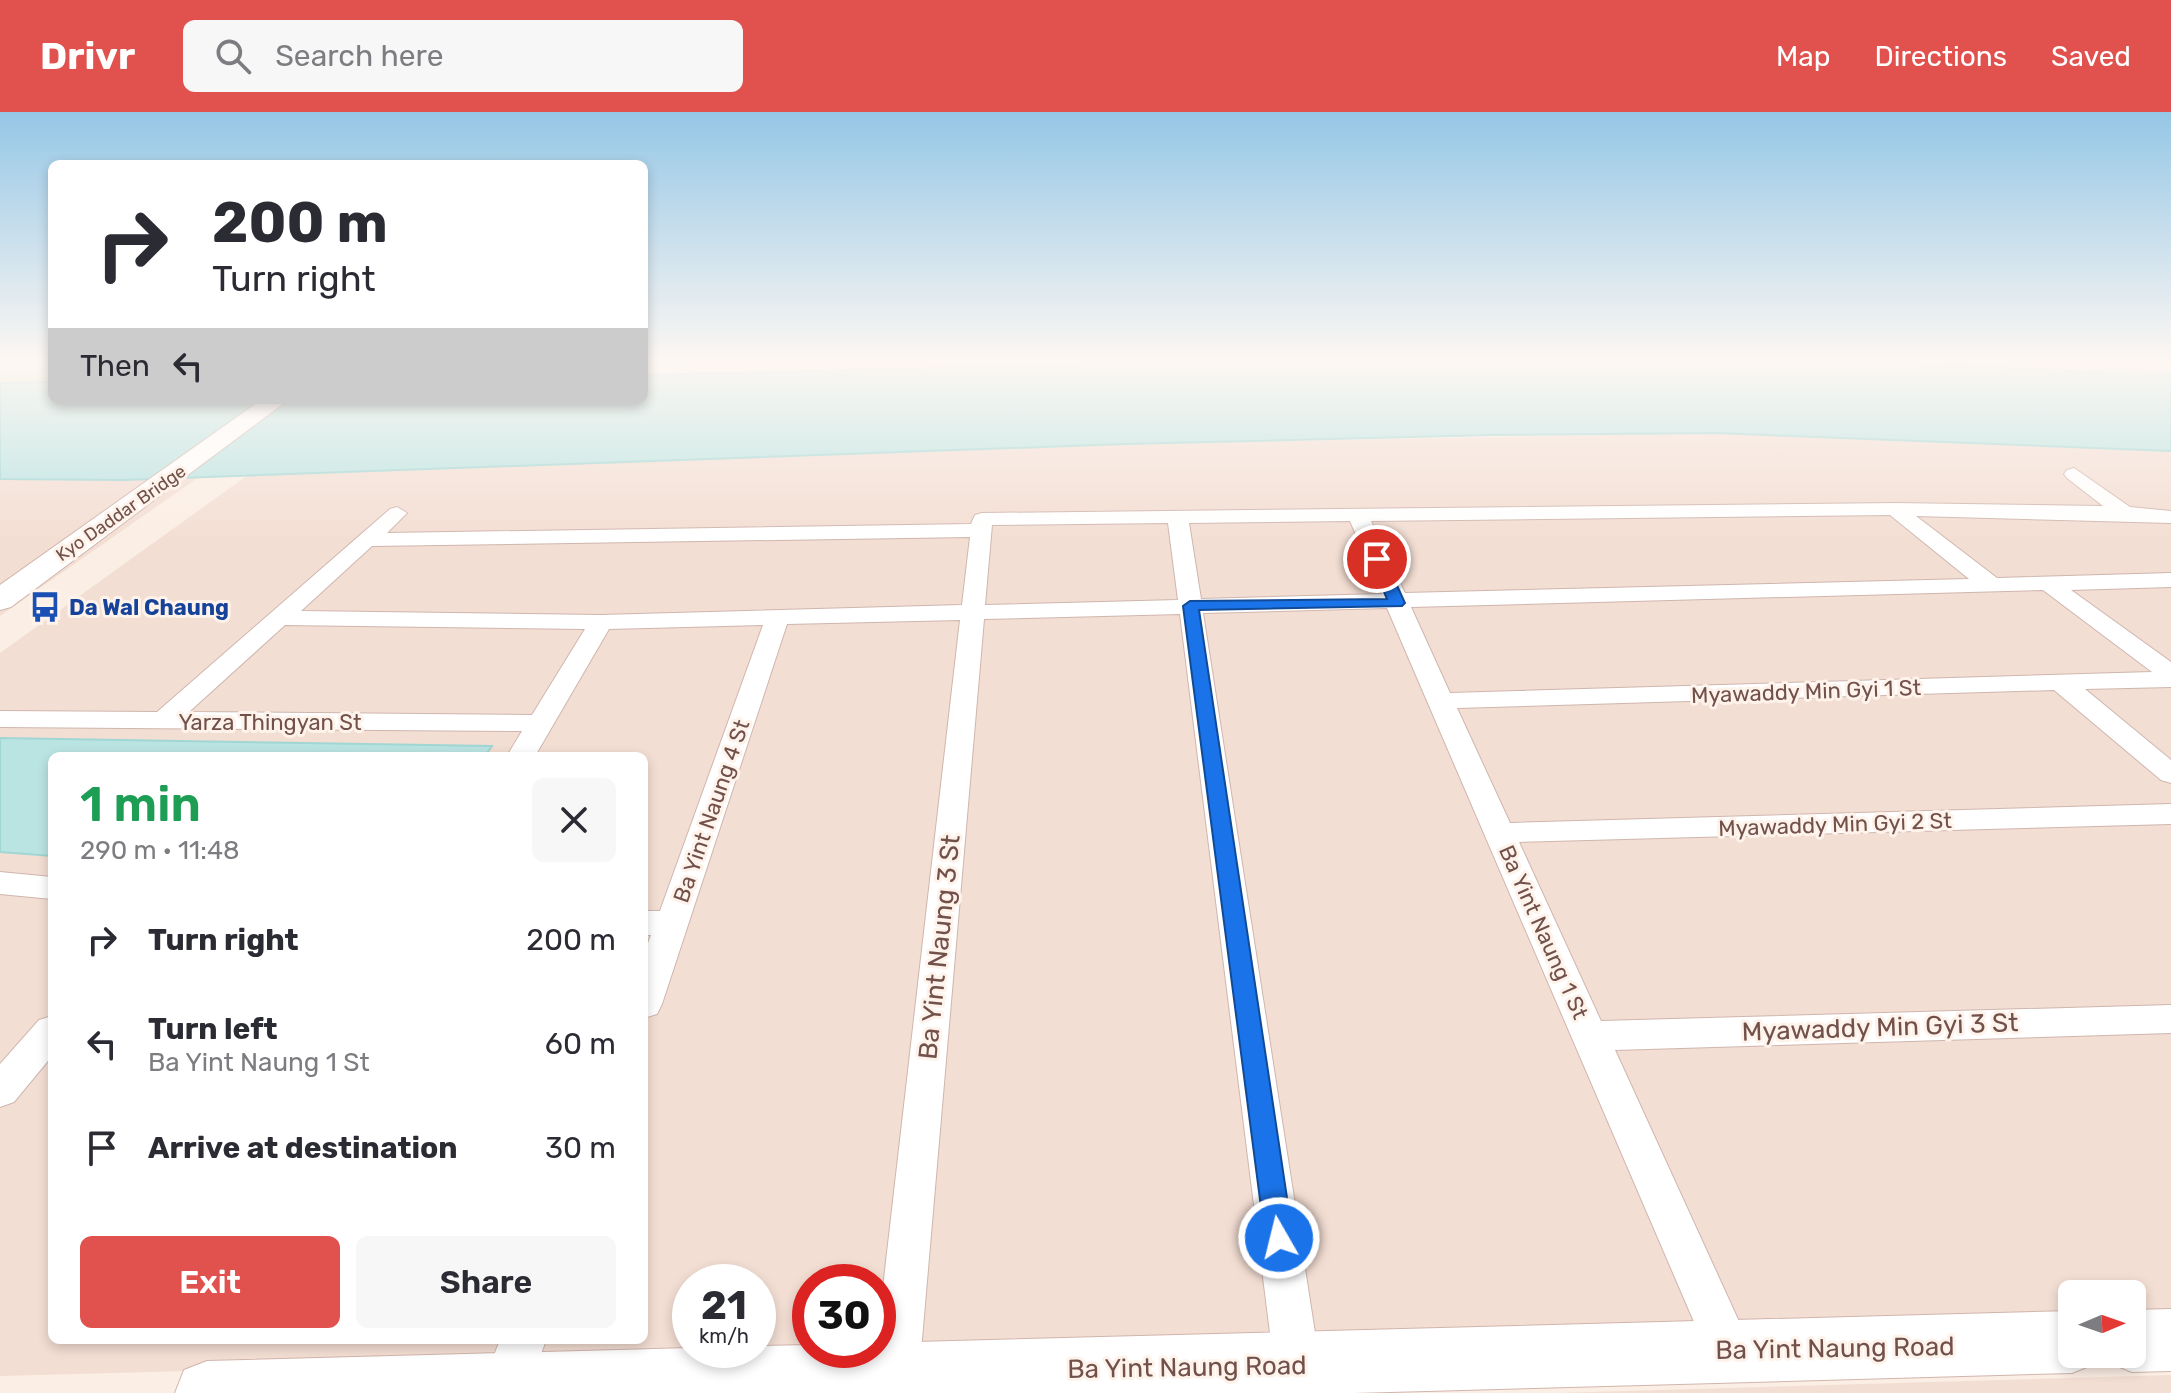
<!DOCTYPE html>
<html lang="en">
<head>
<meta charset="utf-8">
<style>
	body { margin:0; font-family:Rubik,sans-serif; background:#f7f7f7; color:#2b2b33; height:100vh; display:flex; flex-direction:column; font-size:30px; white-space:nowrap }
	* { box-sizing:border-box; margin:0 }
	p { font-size:26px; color:#7c7c81 }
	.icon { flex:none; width:44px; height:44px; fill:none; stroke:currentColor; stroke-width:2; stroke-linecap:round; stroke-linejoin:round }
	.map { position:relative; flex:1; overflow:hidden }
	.sheet { position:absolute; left:48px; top:640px; width:600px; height:592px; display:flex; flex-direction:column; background:#fff; border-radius:12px; box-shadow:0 4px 12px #0003 }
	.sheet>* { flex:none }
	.banner { position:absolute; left:48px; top:48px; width:600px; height:244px; border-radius:12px; box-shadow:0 4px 12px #0003; background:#fff; color:#2b2b33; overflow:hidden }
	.needle { width:52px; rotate:88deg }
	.fabs { position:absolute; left:2058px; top:1168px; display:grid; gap:16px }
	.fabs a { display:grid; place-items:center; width:88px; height:88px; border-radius:12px; background:#fff; box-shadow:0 4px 12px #0003; font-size:40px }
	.speed { position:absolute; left:672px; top:1152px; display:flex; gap:16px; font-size:40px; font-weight:700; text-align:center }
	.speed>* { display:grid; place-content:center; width:104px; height:104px; border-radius:50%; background:#fff; box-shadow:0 4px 12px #0003; line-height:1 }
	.speed small { font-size:20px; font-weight:400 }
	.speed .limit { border:12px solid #d22; background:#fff; color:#111 }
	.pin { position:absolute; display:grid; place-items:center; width:68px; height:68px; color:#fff; margin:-34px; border:4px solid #fff; border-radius:50%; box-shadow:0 2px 8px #0007 }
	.me { position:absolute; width:88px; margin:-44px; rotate:352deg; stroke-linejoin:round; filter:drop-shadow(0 0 6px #0008) }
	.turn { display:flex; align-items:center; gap:28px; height:168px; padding:0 32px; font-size:36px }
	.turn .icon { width:104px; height:104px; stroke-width:2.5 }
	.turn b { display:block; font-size:56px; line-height:68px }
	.then { display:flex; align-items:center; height:76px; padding:0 32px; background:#0003; gap:16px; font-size:30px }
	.round { display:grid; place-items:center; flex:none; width:84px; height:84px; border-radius:12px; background:#f7f7f7 }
	.summary { display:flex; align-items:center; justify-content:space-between; height:136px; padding:0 32px }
	h1 { font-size:48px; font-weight:600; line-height:60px; color:#1e9e55 }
	.primary-button { display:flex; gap:16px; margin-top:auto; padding:16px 32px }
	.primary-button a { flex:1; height:92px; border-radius:12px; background:#e1524e; color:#fff; font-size:32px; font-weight:600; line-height:92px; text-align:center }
	.primary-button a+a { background:#f7f7f7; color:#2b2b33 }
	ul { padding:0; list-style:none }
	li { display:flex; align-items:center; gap:24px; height:104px; padding:0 32px }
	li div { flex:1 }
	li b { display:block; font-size:30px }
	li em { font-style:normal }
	header { display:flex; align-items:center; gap:48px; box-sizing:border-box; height:112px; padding:0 40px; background:#e1524e; color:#fff }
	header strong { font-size:38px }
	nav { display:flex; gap:44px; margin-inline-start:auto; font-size:28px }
	.search { width:560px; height:72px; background:#f7f7f7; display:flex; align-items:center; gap:20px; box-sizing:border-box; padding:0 28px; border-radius:12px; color:#7c7c81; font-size:30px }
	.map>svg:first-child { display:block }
</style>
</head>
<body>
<header>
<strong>Drivr</strong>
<div class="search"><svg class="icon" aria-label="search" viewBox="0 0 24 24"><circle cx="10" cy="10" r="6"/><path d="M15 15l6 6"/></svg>Search here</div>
<nav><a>Map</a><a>Directions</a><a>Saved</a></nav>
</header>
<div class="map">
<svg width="2171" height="1281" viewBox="0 0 2171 1281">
	<rect width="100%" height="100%" fill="#fbeee4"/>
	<g fill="#f3ded3" fill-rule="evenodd">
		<path d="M1716 321 2171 339V1208L2132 1209V1182H2072V1210L0 1264V541L248 363 1124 332ZM52 644H644V1228H52ZM690 1170H758V1238H690ZM810 1170H878V1238H810Z"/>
		<polygon points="199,365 0,504 0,367"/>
		<polygon points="2171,1263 2171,1281 1558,1281"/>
	</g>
	<polygon fill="#ebe2df" points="1856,250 2171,250 2171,263 1976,253"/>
	<polygon fill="#dae8c3" points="0,250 52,250 52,270 0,271"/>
	<g fill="#bae4e2" stroke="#a0d6d4" stroke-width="2">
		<polygon points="1174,250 1856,250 2171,263 2171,339 1716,321 1493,323 1124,332 124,368 0,367 0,271 52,270 52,288 644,288 644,263"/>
		<polygon points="0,626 492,634 485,644 52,644 52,744 0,740"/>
	</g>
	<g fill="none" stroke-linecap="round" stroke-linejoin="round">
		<defs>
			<g id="street">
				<polygon points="644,250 697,250 689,255 644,255"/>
				<path d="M2074 356 2130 395 2171 399V411L1916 404 1997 466 2171 461V475L2071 478 2171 550V575L2085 577 2171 648V671L2161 668 2054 578 1457 596 1510 711 2171 692V712L1519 730 1601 909 2171 893V921L1615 938 1752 1238 1745 1254 1729 1261 1713 1254 1387 496 1203 501 1320 1253 1314 1270 1297 1276 1280 1270 1274 1253 1180 502 984 507 919 1262 913 1279H879L873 1262 960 508 787 512 662 892 657 902 644 906V842L651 823H644V799H660L763 513 609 517 535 644H507L522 619 0 615V599L157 600 390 397 397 395 407 401 387 421 971 412 975 403 982 401 1895 391 2103 394 2067 366 2064 362 2067 358ZM1890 403 1969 467 1405 481 1371 409ZM1350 409 1382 482 1201 487 1189 411ZM1168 411 1178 488 985 493 992 413ZM970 425 962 493 601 503 301 499 372 434ZM2043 478 2152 560 1450 581 1411 495ZM285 513 585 517 532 603 189 600Z"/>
				<polygon points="0,760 52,765 52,787 0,782"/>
				<polygon points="52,904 52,944 14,990 0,995 0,952 39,908"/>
				<polygon points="500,1228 546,1228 527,1281 479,1281"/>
			</g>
			<g id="secondary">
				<polygon points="261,288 288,288 11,495 0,498 0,473"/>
				<polygon points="2171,1197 2171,1259 2132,1260 2110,1251 2106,1242 2132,1242 2132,1198"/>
				<polygon points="2072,1199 2072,1242 2098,1242 2094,1252 2072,1261 1354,1281 175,1281 184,1258 207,1249 690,1236 758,1238 758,1234 810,1233 810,1238 878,1238 878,1231"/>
			</g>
		</defs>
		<use href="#street" stroke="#cfb6ae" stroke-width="2"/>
		<use href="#secondary" stroke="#d1b5ac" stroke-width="2"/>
		<use href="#street" fill="#fff" fill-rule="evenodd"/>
		<use href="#secondary" fill="#fff" fill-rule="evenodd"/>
	</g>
	<linearGradient id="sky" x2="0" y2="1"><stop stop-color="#95c7e6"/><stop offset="0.58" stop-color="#fdf7f3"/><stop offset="1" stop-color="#fdf7f3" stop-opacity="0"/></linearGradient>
	<rect width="2171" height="429" fill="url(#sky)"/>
	<polygon fill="#1a73e8" stroke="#114b97" stroke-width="2" points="1372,444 1385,447 1405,491 1402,494 1199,498 1293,1126 1289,1135 1279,1139 1269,1135 1265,1126 1183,494 1190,489 1387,487 1370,447"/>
	<defs>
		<symbol id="bus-bare" viewBox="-9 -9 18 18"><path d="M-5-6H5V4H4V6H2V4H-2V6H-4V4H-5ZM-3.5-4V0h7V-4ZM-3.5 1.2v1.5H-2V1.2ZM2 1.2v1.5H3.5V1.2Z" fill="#1a4fb4" stroke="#fef3eb" stroke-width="2.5" paint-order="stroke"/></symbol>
	</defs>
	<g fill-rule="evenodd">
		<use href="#bus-bare" x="23" y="473" width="44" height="44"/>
	</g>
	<g text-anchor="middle" stroke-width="6" stroke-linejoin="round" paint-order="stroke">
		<g font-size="18" fill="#73514b" stroke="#fef3eb">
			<text transform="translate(121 401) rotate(-35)" y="6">Kyo Daddar Bridge</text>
		</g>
		<g font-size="22" font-weight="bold" fill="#164399" stroke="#fef3eb" text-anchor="start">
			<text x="69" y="503">Da Wal Chaung</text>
		</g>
		<g font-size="22" fill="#73514b" stroke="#fef3eb">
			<text transform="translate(1806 579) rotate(-2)" y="8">Myawaddy Min Gyi 1 St</text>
			<text x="270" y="618">Yarza Thingyan St</text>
			<text transform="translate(711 699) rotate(-71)" y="8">Ba Yint Naung 4 St</text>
			<text transform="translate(1835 712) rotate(-2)" y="8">Myawaddy Min Gyi 2 St</text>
			<text transform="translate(1544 820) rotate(66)" y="8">Ba Yint Naung 1 St</text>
		</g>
		<g font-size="26" fill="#73514b" stroke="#fef3eb">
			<text transform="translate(939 835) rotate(-84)" y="9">Ba Yint Naung 3 St</text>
			<text transform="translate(1880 915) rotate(-2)" y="9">Myawaddy Min Gyi 3 St</text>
			<text transform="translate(1835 1236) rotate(-1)" y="9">Ba Yint Naung Road</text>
			<text transform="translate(1187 1255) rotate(-1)" y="9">Ba Yint Naung Road</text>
		</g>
	</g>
</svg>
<div class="fabs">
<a><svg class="needle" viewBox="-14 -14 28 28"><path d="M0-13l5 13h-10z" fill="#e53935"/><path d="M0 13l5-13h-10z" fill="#7c7c81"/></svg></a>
</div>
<div class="speed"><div>21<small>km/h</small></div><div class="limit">30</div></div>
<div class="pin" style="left:1377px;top:447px;background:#d93025"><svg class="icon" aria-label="arrive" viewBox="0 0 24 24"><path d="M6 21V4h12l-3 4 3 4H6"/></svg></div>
<svg class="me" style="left:1279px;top:1126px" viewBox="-20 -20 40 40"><circle r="17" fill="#1a73e8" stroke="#fff" stroke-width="3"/><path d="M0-11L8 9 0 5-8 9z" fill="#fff"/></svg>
<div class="banner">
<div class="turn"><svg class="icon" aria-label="right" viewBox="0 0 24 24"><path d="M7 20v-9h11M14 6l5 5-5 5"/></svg><div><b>200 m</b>Turn right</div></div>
<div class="then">Then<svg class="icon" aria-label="left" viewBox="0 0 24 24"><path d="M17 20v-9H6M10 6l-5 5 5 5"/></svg></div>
</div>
<section class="sheet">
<div class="summary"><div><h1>1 min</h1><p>290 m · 11:48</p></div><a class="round"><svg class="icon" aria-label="close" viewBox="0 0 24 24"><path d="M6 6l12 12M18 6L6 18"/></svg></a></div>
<ul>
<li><svg class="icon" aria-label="right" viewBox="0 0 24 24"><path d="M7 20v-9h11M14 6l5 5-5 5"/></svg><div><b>Turn right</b></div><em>200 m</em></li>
<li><svg class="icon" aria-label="left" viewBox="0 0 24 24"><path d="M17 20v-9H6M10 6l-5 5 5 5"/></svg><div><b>Turn left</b><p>Ba Yint Naung 1 St</p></div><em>60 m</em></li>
<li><svg class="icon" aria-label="arrive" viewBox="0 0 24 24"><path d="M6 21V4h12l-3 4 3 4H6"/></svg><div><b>Arrive at destination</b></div><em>30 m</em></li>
</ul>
<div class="primary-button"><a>Exit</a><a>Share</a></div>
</section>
</div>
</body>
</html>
